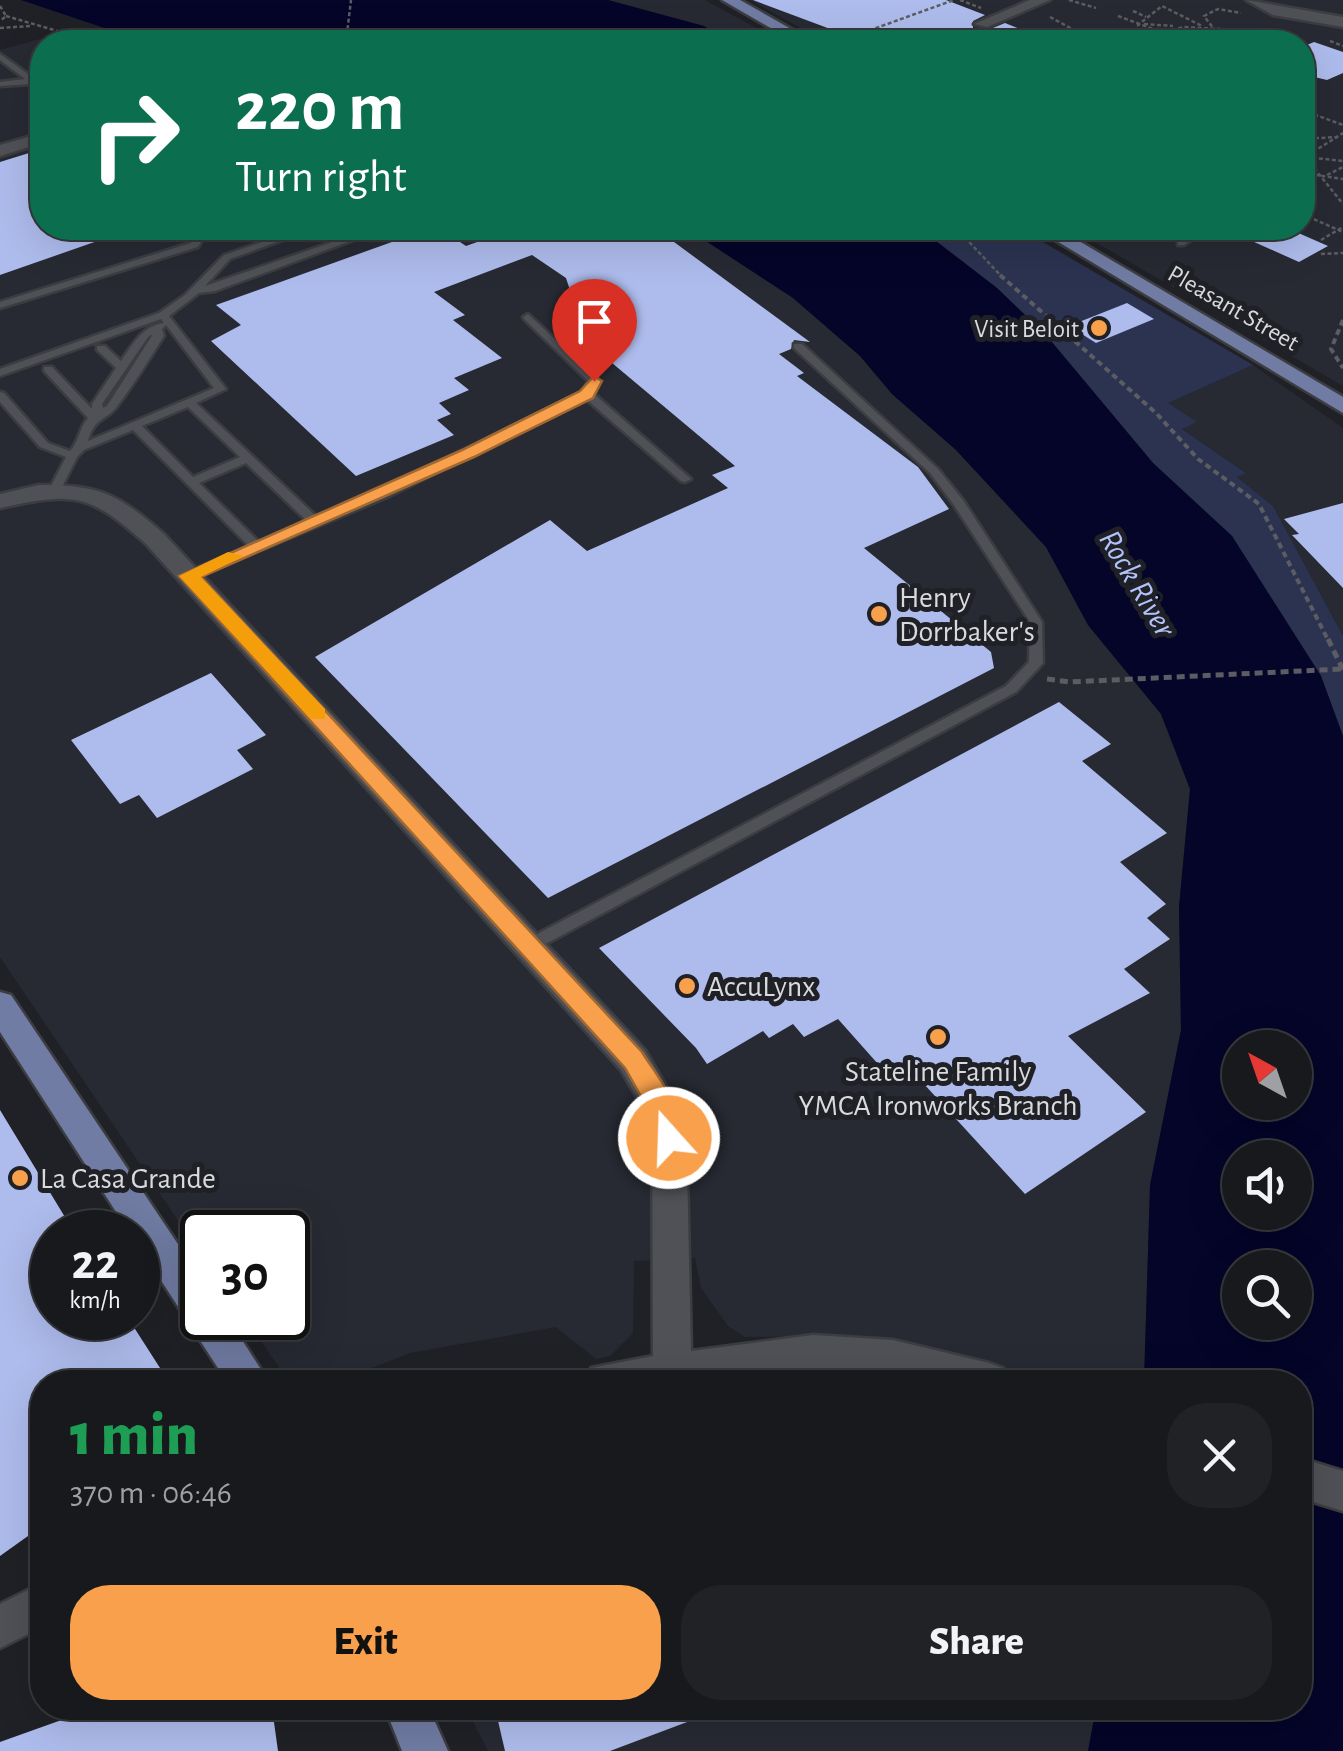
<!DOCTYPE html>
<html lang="en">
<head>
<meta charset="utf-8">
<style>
	body { margin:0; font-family:"Alegreya Sans",sans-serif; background:#212225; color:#f1f3f6; height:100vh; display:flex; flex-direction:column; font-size:38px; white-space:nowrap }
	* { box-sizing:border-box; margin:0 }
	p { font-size:32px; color:#9fa0a3 }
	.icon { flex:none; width:55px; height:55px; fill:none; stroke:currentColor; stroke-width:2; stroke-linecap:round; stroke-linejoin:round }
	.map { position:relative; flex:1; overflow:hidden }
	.details { position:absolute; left:30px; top:1370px; width:1282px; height:350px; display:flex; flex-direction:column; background:#18191c; border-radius:40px; box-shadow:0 10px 40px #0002,0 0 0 2px #36383b }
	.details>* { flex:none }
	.top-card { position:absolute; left:30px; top:30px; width:1285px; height:210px; border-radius:40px; box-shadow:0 10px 40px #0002,0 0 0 2px #36383b; background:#0b6e4f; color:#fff; overflow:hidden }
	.needle { width:65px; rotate:320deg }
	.controls { position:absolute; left:1222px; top:1030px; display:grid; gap:20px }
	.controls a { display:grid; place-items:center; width:90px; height:90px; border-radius:50%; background:#18191c; box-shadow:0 10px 40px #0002,0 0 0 2px #36383b; font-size:50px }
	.speed { position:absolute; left:30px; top:1210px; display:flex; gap:20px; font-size:50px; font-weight:700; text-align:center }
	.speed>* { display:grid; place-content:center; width:130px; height:130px; border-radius:50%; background:#18191c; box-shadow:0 10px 40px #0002,0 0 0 2px #36383b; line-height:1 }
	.speed small { font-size:25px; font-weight:400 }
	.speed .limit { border:5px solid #111; border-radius:15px; background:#fff; color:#111 }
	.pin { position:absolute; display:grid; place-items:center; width:85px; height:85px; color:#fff; margin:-102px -42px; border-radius:50% 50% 50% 0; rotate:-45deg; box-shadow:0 0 10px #0007 }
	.pin .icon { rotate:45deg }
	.me { position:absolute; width:110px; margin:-55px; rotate:340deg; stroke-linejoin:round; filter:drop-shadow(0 0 8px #0008) }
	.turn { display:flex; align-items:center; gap:35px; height:210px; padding:0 40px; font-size:45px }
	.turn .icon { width:130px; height:130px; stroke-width:2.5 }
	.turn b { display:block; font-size:70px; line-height:85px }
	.round { display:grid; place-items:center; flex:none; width:105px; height:105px; border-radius:40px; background:#212225 }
	.headline { display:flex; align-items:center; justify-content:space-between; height:170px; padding:0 40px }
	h1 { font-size:60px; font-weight:800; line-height:75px; color:#1e9e55 }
	.action { display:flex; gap:20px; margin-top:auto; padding:20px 40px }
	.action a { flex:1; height:115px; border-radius:40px; background:#f8a04b; color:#111; font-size:40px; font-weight:800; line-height:115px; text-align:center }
	.action a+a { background:#212225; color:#f1f3f6 }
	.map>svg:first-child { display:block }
</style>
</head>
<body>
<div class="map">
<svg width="1343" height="1751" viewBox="0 0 1343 1751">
	<rect width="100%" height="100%" fill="#202126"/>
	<g fill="#272a33">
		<polygon points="608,0 705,0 778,40 730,42 703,26"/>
		<polygon points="750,0 1343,0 1343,386 1071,228 1302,228 1302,42 826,42"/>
		<polygon points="47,37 61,42 42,42 42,228 686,228 793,298 860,356 892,394 956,450 1046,547 1088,625 1161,714 1190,789 1179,907 1181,1030 1150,1185 1144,1382 1040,1382 960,1360 848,1336 745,1337 728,1326 701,1288 695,1258 634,1261 633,1333 610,1356 596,1359 556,1327 410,1353 354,1375 359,1382 287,1379 245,1318 288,1318 288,1232 202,1232 202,1256 0,957 0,50"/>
		<polygon points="1253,365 1343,428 1343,636 1273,506 1236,476 1245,472 1181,428 1196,422 1167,403"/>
		<polygon points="466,1708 1096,1708 1088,1751 488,1751"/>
	</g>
	<polygon fill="#2b3351" points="919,228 1019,228 1253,365 1168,403 1197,422 1182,429 1246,473 1237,477 1273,506 1343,636 1343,736 1321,676 1232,536 1153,463 1046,335 997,288"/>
	<g fill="#040528" fill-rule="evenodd">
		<polygon points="21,0 608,0 704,26 730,42 146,42"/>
		<path d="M686 228H919L997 288 1046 335 1153 463 1232 536 1321 676 1343 736V1751H1088L1096 1708H1300V1382H1144L1150 1185 1181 1030 1179 907 1190 789 1161 714 1088 625 1046 547 956 450 892 394 860 356 793 298ZM1240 1048H1295V1102H1240ZM1240 1158H1295V1212H1240ZM1240 1268H1295V1322H1240Z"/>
	</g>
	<g fill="#aebced">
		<polygon points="753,0 946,0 985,15 973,21 973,28 988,30 1005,23 1050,41 865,42"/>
		<polygon points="1314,42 1343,52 1343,73 1327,80 1302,74 1302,47"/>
		<polygon points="42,149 42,228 126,231 0,275 0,162"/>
		<polygon points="431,228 439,228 466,246 516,228 655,228 810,342 794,340 791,349 779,354 804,373 797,376 918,467 949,509 864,548 991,652 994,668 548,898 315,657 550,520 587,551 728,488 712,475 735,466 587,342 566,278 532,255 434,292 465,315 453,320 502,358 454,378 469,390 439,403 451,414 437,420 454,435 356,476 211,341 241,325 216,305"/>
		<polygon points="1223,228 1287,228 1328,246 1299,262"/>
		<polygon points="1127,303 1154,319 1096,343 1069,326"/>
		<polygon points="1343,503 1343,588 1292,535 1299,534 1284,519"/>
		<polygon points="211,673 266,735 237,750 253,769 157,818 139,795 120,804 71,740"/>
		<polygon points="1059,702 1111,744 1082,761 1167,833 1120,862 1166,904 1147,918 1170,939 1124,969 1150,993 1068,1036 1146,1112 1025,1194 912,1071 894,1082 838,1019 804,1037 793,1024 769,1038 763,1031 707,1064 696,1048 599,948"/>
		<polygon points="0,1110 74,1232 52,1232 52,1318 128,1318 169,1382 42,1382 42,1526 0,1556"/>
		<polygon points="95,1708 272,1708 278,1751 0,1751 0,1742"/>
		<polygon points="495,1708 718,1708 719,1710 610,1751 505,1751"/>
	</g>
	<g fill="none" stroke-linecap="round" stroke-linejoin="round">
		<defs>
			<g id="lane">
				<polygon points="0,54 42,84 42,90 31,84 0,86 0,82 25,79 0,60"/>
				<polygon points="200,228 209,228 198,247 0,308 0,302 191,243"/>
				<path d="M303 228H316L230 259 205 286 373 228H386L215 291 199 293 169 316 226 389 196 403 317 517 379 491 583 392 588 381 524 319 523 317 528 314 598 379 599 381 593 393 691 479 685 482 681 481 586 399 387 497 189 580 183 576 185 573 249 546 133 430 84 450 77 457 58 495H50L48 492 66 457 40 447 0 402V392L4 393 48 443 70 451C79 442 79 428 88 418L44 371V367H52L92 409V404L116 368 97 350V346H105L121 361C133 344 142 326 164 323L161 319 0 376V369L159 313 185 295 224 255ZM166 325 214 388 88 441C94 417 107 421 118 405 135 383 149 359 164 336L162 329ZM153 334 107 406 103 408 102 404 148 337ZM188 407 240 457 193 477 142 426ZM246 463 307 521 259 542 199 483Z"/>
				<polygon points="1197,228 1207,228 1184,245 1178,245 1178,241"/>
				<polygon points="794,344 802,344 938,469 963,500 1042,622 1043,663 1016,692 536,949 524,949 522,945 524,941 1006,686 1029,662 1030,622 954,505 930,473 794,348"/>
			</g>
			<g id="street">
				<polygon points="1030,0 1050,0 987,27 974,24"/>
				<polygon points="1246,0 1343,17 1343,27 1273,15"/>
				<polygon points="42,133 42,143 0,156 0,145"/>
				<path d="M39 485C101 485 118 494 164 534L645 1050 686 1121 691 1351 813 1335 893 1340 989 1363 1003 1368 1008 1382H912L813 1373 743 1382H586L591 1368 653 1356 652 1123 621 1070 146 544C90 494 75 491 0 508V494Z"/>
				<polygon points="1300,1458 1343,1471 1343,1511 1300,1498"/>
				<polygon points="42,1583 42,1627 0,1648 0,1604"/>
			</g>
			<g id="primary">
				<polygon points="722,0 740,0 814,42 795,42"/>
				<polygon points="1035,228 1057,228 1343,397 1343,413"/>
				<polygon points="0,992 11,995 202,1280 202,1318 228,1318 269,1382 227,1382 138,1245 138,1232 129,1232 0,1032"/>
				<polygon points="385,1708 429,1708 448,1751 402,1751"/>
			</g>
		</defs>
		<use href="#lane" stroke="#3b3d41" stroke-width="5"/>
		<use href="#street" stroke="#3b3d41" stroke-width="5"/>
		<use href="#primary" stroke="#3b3d41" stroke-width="5"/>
		<g stroke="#5c5d62" stroke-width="2.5" stroke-dasharray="4 2.5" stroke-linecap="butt">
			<polyline points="960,0 981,8"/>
			<polyline points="1069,0 1096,8"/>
			<polyline points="0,6 6,16 0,21"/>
			<polyline points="1133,11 1146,17"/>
			<polyline points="6,16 95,42"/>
			<polyline points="1118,16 1188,42"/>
			<polyline points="1050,17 1096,42"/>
			<polyline points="1144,24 1173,26"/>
			<polyline points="0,28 30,26"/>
			<polyline points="851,37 954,0"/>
			<polyline points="1138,37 1142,31 1138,25 1162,6 1202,26"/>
			<polyline points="1135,39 1144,42"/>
			<polyline points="1330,41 1343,46"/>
			<polyline points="346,42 351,0"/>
			<polyline points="1128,42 1184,27 1273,32"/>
			<polyline points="1224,42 1204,16 1218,9 1241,13"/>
			<polyline points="1244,42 1261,31"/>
			<polyline points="1302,110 1343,125"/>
			<polyline points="1302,139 1338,137"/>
			<polyline points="1302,153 1343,204"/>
			<polyline points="1306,157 1343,161"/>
			<polyline points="1302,159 1343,133"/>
			<polyline points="1302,173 1343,179"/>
			<polyline points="1327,175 1343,167"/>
			<polyline points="1302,214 1343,232"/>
			<polyline points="956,228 1003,278"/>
			<polyline points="1321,240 1343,227"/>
			<polyline points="1321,254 1343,253"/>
		</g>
		<g stroke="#5c5d62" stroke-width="4" stroke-dasharray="6 4" stroke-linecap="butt">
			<polyline points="1000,275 1156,413 1198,459 1259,504 1329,642"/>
			<polyline points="1343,320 1331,349 1343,368"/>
		</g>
		<g stroke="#5c5d62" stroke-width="5" stroke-dasharray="8 5" stroke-linecap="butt">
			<polyline points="1328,639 1343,670"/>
			<polyline points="1047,679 1070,682 1343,669"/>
		</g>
		<use href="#lane" fill="#4f5156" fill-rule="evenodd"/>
		<use href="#street" fill="#4f5156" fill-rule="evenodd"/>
		<use href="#primary" fill="#717ca4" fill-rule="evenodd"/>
	</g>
	<path fill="#f8a04b" stroke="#a16831" stroke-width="2.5" d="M594 376 602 381 593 398 474 457 201 577 642 1052C657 1077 692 1116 678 1146L669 1149 660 1146 656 1123 625 1068 179 576 462 450 580 391Z"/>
	<polygon fill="#f59e0b" points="228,552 244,556 201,577 325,709 325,719 311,719 179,576"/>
	<g fill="#f8a04b" stroke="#202126" stroke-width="4">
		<circle cx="1099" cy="328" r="10"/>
		<circle cx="879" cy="614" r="10"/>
		<circle cx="687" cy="986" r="10"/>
		<circle cx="938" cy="1037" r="10"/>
		<circle cx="20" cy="1178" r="10"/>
	</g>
	<g text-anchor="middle" stroke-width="10" stroke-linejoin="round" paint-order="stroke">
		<g font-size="25" fill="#d9dade" stroke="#202126">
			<text transform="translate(1234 307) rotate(30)" y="9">Pleasant Street</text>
		</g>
		<g font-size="25" fill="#d9dade" stroke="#202126" text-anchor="end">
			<text x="1079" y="337">Visit Beloit</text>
		</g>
		<g font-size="30" fill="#d9dade" stroke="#202126" text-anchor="start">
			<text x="899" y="607">Henry<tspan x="899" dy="34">Dorrbaker's</tspan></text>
			<text x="707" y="996">AccuLynx</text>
			<text x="938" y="1081" text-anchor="middle">Stateline Family<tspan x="938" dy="34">YMCA Ironworks Branch</tspan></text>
			<text x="40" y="1188">La Casa Grande</text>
		</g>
		<g font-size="32" font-style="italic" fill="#b2c2fa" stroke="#202126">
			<text transform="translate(1138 583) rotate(59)" y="11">Rock River</text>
		</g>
	</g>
</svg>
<div class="controls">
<a><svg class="needle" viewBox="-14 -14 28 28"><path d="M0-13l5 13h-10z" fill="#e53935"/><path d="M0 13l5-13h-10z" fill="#9fa0a3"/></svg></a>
<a><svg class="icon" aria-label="sound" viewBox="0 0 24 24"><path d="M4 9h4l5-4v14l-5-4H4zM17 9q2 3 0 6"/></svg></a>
<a><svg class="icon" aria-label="search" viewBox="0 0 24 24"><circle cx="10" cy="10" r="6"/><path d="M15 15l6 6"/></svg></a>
</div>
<div class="speed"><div>22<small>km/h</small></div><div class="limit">30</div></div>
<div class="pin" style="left:594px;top:381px;background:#d93025"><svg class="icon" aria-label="arrive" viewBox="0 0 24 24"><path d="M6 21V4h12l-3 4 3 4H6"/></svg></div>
<svg class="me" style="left:669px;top:1138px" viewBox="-20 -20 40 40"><circle r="17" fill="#f8a04b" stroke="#fff" stroke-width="3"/><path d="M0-11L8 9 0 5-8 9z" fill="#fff"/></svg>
<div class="top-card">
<div class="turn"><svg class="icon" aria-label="right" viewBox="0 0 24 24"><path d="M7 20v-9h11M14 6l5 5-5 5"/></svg><div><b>220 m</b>Turn right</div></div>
</div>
<section class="details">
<div class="headline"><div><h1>1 min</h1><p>370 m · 06:46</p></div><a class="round"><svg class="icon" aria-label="close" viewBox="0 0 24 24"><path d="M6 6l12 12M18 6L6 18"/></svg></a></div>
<div class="action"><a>Exit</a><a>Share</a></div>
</section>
</div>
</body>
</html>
